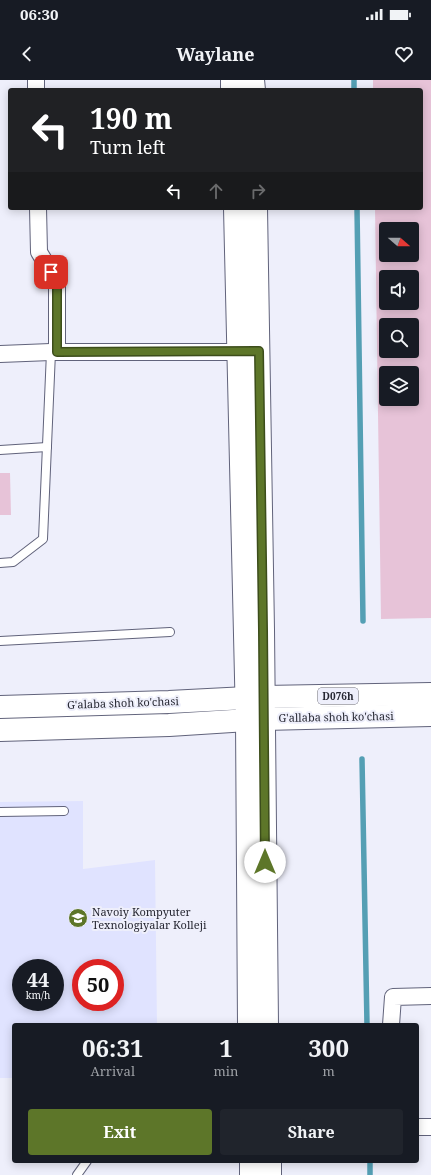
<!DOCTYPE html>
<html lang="en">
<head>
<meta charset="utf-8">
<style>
	body { margin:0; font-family:"Noto Serif",serif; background:#20242c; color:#f1f3f6; height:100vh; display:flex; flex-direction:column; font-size:15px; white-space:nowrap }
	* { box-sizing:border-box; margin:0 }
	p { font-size:13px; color:#9ea1a6 }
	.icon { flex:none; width:22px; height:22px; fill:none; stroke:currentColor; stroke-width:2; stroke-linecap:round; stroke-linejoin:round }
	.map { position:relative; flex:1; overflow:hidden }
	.sheet { position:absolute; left:12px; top:943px; width:407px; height:140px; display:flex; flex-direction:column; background:#171b24; border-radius:4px; box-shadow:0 2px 10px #0003 }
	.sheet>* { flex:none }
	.top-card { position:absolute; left:8px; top:8px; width:415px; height:122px; border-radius:4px; box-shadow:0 2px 10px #0003; background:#202124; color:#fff; overflow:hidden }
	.needle { width:26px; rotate:110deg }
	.tools { position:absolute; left:379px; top:142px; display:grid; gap:8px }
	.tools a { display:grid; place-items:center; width:40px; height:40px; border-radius:4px; background:#171b24; box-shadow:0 2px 10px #0003; font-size:20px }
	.speed { position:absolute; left:12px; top:879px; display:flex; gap:8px; font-size:20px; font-weight:700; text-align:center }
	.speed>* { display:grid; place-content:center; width:52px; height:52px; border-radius:50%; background:#171b24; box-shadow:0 2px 10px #0003; line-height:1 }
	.speed small { font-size:10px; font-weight:400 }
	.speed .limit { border:6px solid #d22; background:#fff; color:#111 }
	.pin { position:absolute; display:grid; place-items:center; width:34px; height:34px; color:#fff; margin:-17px; border-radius:8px; box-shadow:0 2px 6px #0006 }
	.me { position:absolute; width:44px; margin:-22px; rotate:0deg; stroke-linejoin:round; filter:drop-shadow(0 0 3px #0008) }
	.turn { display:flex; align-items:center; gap:14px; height:84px; padding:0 16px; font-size:18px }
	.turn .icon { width:52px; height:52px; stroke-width:2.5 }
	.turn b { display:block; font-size:28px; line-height:34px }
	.lanes { display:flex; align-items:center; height:38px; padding:0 16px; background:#0003; justify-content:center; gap:20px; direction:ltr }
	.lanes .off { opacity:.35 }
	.eta { display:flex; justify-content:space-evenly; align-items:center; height:68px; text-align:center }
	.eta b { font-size:24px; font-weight:700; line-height:28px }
	.primary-button { display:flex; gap:8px; margin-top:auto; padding:8px 16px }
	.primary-button a { flex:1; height:46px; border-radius:4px; background:#5d7629; color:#fff; font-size:16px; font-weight:700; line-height:46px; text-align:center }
	.primary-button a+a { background:#20242c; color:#f1f3f6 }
	.status { display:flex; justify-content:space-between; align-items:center; height:28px; padding:0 20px; background:#171b24; direction:ltr }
	.status svg { height:11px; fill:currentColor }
	header { display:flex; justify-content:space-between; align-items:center; height:52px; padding:0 16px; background:#171b24; font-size:18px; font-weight:700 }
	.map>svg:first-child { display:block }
</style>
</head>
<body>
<div class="status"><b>06:30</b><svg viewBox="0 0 49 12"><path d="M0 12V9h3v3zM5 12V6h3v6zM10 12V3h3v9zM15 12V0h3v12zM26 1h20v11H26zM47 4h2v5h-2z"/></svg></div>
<header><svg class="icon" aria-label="back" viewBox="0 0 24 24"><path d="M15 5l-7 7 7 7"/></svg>Waylane<svg class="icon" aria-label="heart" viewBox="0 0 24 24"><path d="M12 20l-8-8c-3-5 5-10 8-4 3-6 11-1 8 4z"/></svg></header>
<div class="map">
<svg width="431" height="1095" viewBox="0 0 431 1095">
	<rect width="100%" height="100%" fill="#eeeffb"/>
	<path fill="#e0e3ff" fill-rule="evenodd" d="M83 721V789L155 780 157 945H14V998H0V722ZM21 888H55V922H21ZM81 888H115V922H81Z"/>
	<g fill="#e7c3d8" fill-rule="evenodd">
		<path d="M373 0H431V538L381 539 375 128H421V10H373ZM386 149H412V175H386ZM386 197H412V223H386ZM386 245H412V271H386ZM386 293H412V319H386Z"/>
		<polygon points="0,393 10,393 11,435 0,435"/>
	</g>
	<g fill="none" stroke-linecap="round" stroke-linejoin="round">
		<g stroke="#549fb4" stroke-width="5.5">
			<polyline points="354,0 354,10"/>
			<polyline points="357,128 363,541"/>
			<polyline points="362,679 367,945"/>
			<polyline points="370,1081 370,1095"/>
		</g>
		<defs>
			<g id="lane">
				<polyline points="0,370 47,367"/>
				<polyline points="0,483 13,482 43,459 51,272"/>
				<polyline points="0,561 170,552"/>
				<polyline points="0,732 64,731"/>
				<polyline points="77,1095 87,1081"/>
			</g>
			<g id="street">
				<polyline points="36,0 36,10"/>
				<polyline points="38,128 39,172 57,202 57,272"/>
				<polyline points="0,274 51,272 249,272"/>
				<polyline points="391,945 393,917 431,916"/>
				<polyline points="417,1047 431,1047"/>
			</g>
			<g id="secondary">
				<polyline points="232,0 232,10"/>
				<polyline points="253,0 254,10"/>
				<polyline points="235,128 247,640 249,945"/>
				<polyline points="256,128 263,550 267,945"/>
				<polyline points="251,1081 251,1095"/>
				<polyline points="270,1081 270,1095"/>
			</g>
			<g id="primary">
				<polyline points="0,627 169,622 264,617 431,614"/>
				<polyline points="0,650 169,645 264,639 431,635"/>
			</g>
		</defs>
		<use href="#lane" stroke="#61637b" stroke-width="10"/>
		<use href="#street" stroke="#61637b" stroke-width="18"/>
		<use href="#secondary" stroke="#61637b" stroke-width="24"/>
		<use href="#primary" stroke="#61637b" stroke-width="24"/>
		<use href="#lane" stroke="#fff" stroke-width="8"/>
		<use href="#street" stroke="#fff" stroke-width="16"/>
		<use href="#secondary" stroke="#fff" stroke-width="22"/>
		<use href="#primary" stroke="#fff" stroke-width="22"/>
	</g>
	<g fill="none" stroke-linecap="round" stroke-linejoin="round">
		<defs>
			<polyline id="route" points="51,192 57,202 57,272 259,271 263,550 265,782"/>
		</defs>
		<use href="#route" stroke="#3c4d1b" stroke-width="10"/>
		<use href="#route" stroke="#5d7629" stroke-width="7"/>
	</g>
	<defs>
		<symbol id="university-disc" viewBox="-11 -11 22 22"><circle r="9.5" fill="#5d7629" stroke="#eeeffb"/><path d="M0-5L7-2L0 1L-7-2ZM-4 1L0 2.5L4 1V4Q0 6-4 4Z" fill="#fff"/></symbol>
	</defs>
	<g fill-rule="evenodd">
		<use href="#university-disc" x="67" y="827" width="22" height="22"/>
	</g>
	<g text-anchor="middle" stroke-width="4" stroke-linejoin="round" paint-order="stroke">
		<rect fill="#eeeffb" stroke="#62636e" stroke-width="1" x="318" y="608" width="40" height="16" rx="3"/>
		<g font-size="10" font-weight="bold" fill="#262732">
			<text x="338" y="620">D076h</text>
		</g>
		<g font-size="11" fill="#262732" stroke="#eeeffb">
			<text transform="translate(123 623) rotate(-2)" y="4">G'alaba shoh ko'chasi</text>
			<text transform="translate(336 637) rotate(-1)" y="4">G'allaba shoh ko'chasi</text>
		</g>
		<g font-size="11" fill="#262732" stroke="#eeeffb" text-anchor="start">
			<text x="92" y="836">Navoiy Kompyuter<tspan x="92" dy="13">Texnologiyalar Kolleji</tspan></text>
		</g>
	</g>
</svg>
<div class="tools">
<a><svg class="needle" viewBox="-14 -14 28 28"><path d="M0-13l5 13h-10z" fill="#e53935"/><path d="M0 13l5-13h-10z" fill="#9ea1a6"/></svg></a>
<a><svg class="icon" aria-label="sound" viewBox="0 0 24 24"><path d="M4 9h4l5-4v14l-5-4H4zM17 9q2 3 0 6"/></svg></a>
<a><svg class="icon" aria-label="search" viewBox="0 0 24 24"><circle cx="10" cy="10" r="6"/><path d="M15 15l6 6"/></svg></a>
<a><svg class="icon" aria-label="layers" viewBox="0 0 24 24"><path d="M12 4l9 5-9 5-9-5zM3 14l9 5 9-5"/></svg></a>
</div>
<div class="speed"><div>44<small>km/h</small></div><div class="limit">50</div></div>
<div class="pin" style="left:51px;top:192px;background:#d93025"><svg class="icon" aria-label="arrive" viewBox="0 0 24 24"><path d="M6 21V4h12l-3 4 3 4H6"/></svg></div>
<svg class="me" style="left:265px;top:782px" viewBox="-20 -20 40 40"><circle r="19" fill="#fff"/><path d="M0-13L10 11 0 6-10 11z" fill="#5d7629"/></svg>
<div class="top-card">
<div class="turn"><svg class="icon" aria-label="left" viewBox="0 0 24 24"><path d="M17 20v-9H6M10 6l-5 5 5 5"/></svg><div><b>190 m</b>Turn left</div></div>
<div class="lanes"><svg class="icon" aria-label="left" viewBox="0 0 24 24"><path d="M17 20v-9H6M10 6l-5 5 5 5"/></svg><svg class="icon off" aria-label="ahead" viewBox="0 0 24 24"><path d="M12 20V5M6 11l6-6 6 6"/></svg><svg class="icon off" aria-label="right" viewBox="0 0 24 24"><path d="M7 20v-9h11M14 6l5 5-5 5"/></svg></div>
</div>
<section class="sheet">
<div class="eta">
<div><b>06:31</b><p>Arrival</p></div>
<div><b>1</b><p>min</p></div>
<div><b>300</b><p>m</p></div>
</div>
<div class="primary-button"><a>Exit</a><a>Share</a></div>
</section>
</div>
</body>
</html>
